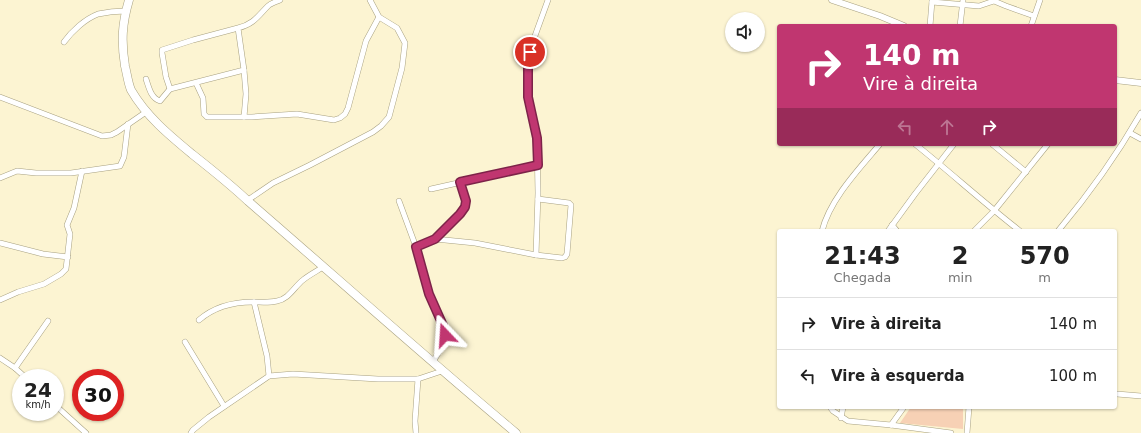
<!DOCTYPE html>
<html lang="pt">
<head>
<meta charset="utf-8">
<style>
	body { margin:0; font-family:"DejaVu Sans",sans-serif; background:#f2f2f2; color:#222; height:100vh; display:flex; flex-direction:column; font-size:15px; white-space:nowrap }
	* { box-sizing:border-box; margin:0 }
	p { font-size:13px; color:#767676 }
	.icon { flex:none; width:22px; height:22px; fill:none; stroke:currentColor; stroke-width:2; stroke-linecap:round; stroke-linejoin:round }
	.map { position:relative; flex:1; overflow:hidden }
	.side { position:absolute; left:777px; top:229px; width:340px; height:180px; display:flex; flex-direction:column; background:#fff; border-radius:4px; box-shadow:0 1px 3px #0004 }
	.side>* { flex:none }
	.guide { position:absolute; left:777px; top:24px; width:340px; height:122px; border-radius:4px; box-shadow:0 1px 3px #0004; background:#c03670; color:#fff; overflow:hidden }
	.fabs { position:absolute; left:725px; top:12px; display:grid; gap:8px }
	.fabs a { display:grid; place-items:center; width:40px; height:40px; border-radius:50%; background:#fff; box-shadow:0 1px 3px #0004; font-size:20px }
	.speed { position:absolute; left:12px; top:369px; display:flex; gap:8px; font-size:20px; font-weight:700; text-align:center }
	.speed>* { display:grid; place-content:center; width:52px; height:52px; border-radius:50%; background:#fff; box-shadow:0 1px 3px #0004; line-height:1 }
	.speed small { font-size:10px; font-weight:400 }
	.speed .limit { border:6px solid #d22; background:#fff; color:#111 }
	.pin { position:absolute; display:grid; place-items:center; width:34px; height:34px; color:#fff; margin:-17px; border:2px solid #fff; border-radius:50%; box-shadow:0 1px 4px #0007 }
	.me { position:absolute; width:44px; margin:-22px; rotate:340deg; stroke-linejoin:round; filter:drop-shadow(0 0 3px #0008) }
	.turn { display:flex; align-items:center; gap:14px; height:84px; padding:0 20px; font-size:18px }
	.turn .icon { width:52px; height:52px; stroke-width:2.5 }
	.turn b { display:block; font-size:28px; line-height:34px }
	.lanes { display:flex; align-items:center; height:38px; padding:0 20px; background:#0003; justify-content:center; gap:20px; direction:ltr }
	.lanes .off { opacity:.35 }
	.eta { display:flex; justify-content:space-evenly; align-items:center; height:68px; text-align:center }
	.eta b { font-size:24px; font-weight:800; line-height:28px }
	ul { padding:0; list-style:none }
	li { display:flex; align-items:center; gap:12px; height:52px; padding:0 20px; border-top:1px solid #e0e0e0 }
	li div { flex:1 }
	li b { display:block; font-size:15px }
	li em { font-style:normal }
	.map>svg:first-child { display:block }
</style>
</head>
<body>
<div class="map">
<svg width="1141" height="433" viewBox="0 0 1141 433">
	<rect width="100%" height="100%" fill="#fcf4d2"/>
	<polygon fill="#f7d1b5" points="911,407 963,407 963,429 900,423"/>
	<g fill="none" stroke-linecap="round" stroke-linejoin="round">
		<defs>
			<g id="minor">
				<polyline points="932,2 979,6 994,1 1006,6 1034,16"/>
				<polyline points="930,26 932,1"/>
				<polyline points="960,26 963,0"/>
				<polyline points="1031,26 1040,0"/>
				<path d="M238 28 244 70 170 89 166 77 162 53V50L193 40 238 28C254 24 258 16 268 6 271 3 276 2 280 0"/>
				<path d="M64 42C72 31 85 19 98 14 107 12 116 11 126 11"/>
				<polyline points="244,70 246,94 244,117"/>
				<path d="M146 79C149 88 151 98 160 101L170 89"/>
				<polyline points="196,83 203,98 204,114 207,117 252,117 297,114 334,120 340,118 345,114 348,108 366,41 379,17"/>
				<polyline points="0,97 102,136 111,135 117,132 146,112"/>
				<polyline points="1130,133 1141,139"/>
				<path d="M915 144C950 172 984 203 1020 231"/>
				<polyline points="992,144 1026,172"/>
				<polyline points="0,178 17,171 36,173 71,173 120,166 124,157 128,124"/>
				<polyline points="431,189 538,165"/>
				<polyline points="248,200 273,183 310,165 373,132 381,126 389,117 402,68 405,43 397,28 379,17 370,0"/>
				<path d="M399 201 416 247 429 294 445 330C446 342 438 353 433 362"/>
				<polyline points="892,225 897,231"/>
				<path d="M822 231C830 199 859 169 880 144"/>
				<polyline points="888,231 915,194 954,144"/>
				<polyline points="974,231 994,211 1048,144"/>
				<path d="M1058 231C1089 194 1117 155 1141 113"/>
				<polyline points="435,239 475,243 536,255 562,258 565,257 567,254 571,205 569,203 538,199"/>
				<polyline points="0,243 43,254 68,257"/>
				<polyline points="416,247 435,239 460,214 465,207 466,201 460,182"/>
				<polyline points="536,255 538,193 537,138 528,97 528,60 532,44 548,0"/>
				<polyline points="0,300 18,292 44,284 61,274 66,269 70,234 67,225 74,208 82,171"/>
				<polyline points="254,302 267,356 269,376"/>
				<path d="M199 320C214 307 233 302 253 302 261 302 269 303 277 301 289 299 294 287 303 280 309 275 317 271 323 267"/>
				<polyline points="185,342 224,406"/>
				<polyline points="0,358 15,368 26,378"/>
				<polyline points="15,368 48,321"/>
				<polyline points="1117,394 1141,396"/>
				<polyline points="55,405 86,433"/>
				<polyline points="830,407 833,411 848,421 891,425 951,433"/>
				<polyline points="841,418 843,407"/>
				<polyline points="891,425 904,407"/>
				<polyline points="191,433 193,430 209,417 269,376 293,374 378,379 418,379 442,371"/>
				<polyline points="416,433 415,421 418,379"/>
				<polyline points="967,433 969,407"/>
			</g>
			<g id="tertiary">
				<polyline points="832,0 880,16 904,26"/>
				<polyline points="1115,80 1141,83"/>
			</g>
			<path id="trunk" d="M129 0C122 24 121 41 125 66 127 74 128 83 131 90 146 116 169 135 192 154 211 169 230 184 248 201 337 278 425 357 516 433"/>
		</defs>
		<use href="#minor" stroke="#a8a181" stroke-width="6"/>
		<use href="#tertiary" stroke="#a8a181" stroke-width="7"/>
		<use href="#trunk" stroke="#a8a181" stroke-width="9"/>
		<use href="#minor" stroke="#fff" stroke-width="5"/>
		<use href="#tertiary" stroke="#fff" stroke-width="6"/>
		<use href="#trunk" stroke="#fff" stroke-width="8"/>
	</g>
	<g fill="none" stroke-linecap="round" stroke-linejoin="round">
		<defs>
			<polyline id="route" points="445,335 445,330 429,294 416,247 435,239 460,214 465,207 466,201 460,182 538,165 537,138 528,97 528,60 530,52"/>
		</defs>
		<use href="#route" stroke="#7d2349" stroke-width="10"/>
		<use href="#route" stroke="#c03670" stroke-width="7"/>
	</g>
</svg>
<div class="fabs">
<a><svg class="icon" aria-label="sound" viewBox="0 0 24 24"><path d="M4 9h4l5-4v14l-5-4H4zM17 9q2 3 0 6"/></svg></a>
</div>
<div class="speed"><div>24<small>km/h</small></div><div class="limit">30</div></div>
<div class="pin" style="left:530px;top:52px;background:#d93025"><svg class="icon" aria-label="arrive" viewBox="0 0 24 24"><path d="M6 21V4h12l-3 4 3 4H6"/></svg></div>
<svg class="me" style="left:445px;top:335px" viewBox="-20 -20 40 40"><path d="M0-17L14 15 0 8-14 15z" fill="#c03670" stroke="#fff" stroke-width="4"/></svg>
<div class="guide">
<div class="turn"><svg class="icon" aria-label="right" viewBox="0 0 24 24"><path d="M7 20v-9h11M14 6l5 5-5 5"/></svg><div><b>140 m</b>Vire à direita</div></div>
<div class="lanes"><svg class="icon off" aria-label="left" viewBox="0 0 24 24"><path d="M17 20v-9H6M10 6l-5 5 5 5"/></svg><svg class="icon off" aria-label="ahead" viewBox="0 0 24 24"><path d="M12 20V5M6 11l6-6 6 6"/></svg><svg class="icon" aria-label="right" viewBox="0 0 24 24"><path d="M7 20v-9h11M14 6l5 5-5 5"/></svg></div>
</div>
<section class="side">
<div class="eta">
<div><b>21:43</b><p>Chegada</p></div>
<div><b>2</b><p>min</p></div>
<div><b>570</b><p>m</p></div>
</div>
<ul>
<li><svg class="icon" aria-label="right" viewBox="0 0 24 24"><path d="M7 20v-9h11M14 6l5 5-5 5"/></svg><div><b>Vire à direita</b></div><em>140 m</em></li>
<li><svg class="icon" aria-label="left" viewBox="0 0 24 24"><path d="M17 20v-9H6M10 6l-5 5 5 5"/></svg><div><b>Vire à esquerda</b></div><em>100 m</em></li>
</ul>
</section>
</div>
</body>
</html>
